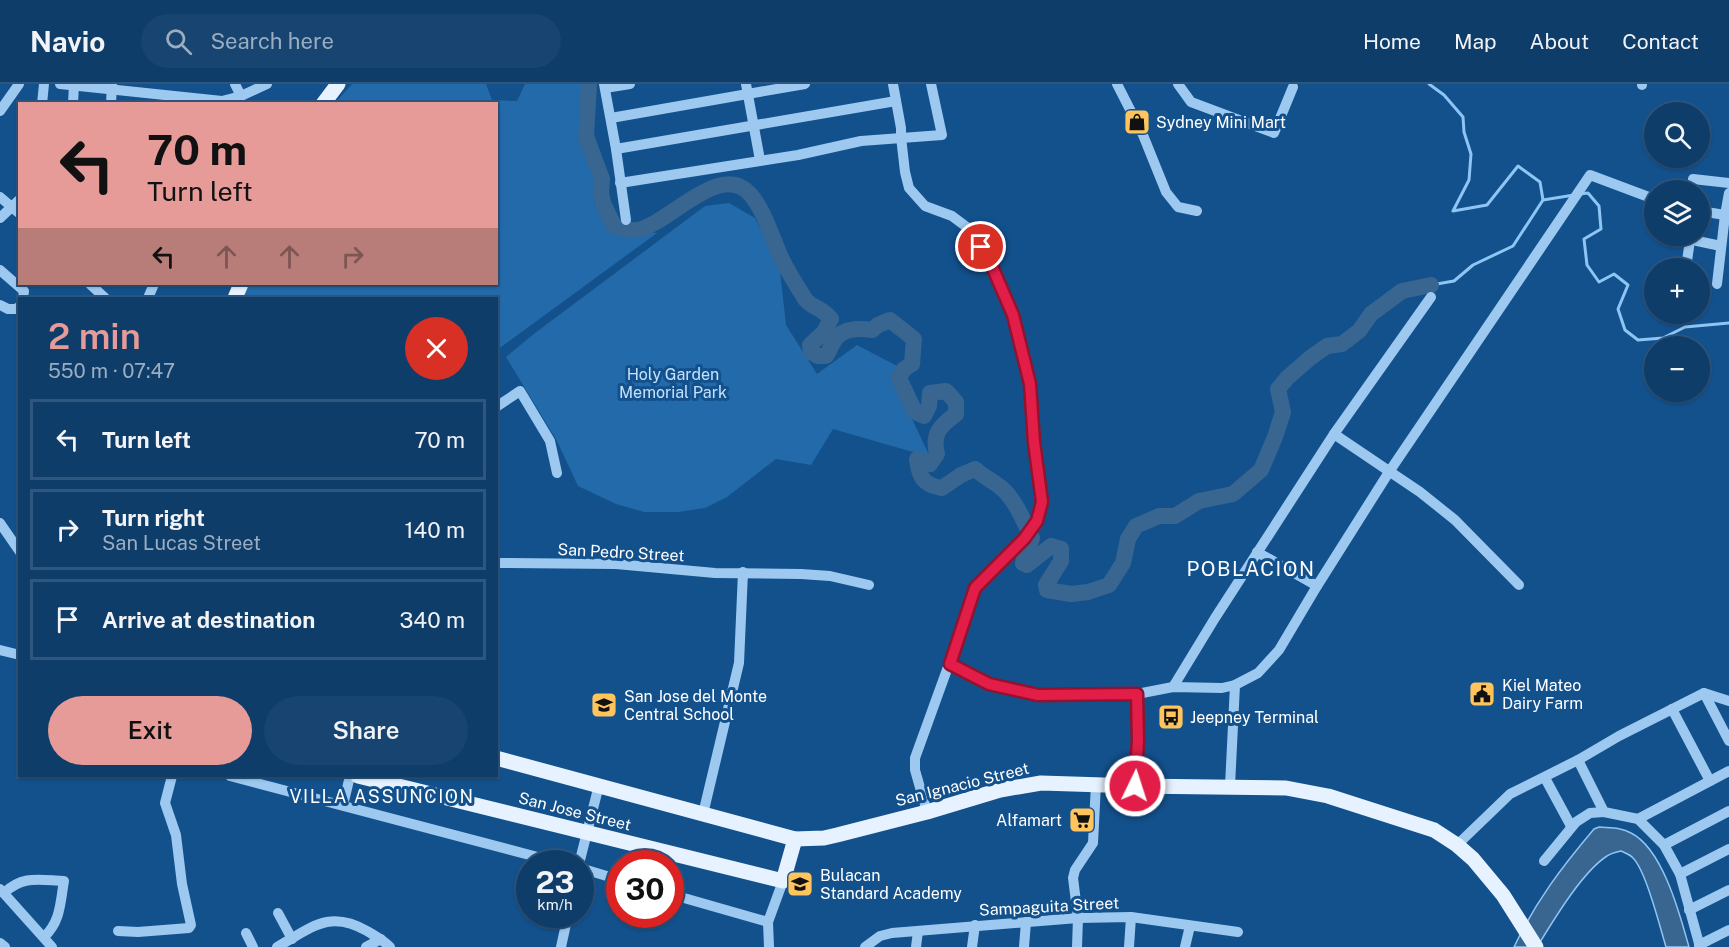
<!DOCTYPE html>
<html lang="en">
<head>
<meta charset="utf-8">
<style>
	body { margin:0; font-family:"Public Sans",sans-serif; background:#174470; color:#f1f3f6; height:100vh; display:flex; flex-direction:column; font-size:22px; white-space:nowrap }
	* { box-sizing:border-box; margin:0 }
	p { font-size:20px; color:#9baec1 }
	.icon { flex:none; width:33px; height:33px; fill:none; stroke:currentColor; stroke-width:2; stroke-linecap:round; stroke-linejoin:round }
	.map { position:relative; flex:1; overflow:hidden }
	.panel { position:absolute; left:18px; top:213px; width:480px; height:480px; display:flex; flex-direction:column; background:#0e3d6a; border-radius:0px; box-shadow:0 2px 4px #0004,0 0 0 2px #2e567e }
	.panel>* { flex:none }
	.guide { position:absolute; left:18px; top:18px; width:480px; height:183px; border-radius:0px; box-shadow:0 2px 4px #0004,0 0 0 2px #2e567e; background:#e69b98; color:#111; overflow:hidden }
	.buttons { position:absolute; left:1644px; top:18px; display:grid; gap:12px }
	.buttons a { display:grid; place-items:center; width:66px; height:66px; border-radius:50%; background:#0e3d6a; box-shadow:0 2px 4px #0004,0 0 0 2px #2e567e; font-size:30px }
	.speed { position:absolute; left:516px; top:766px; display:flex; gap:12px; font-size:30px; font-weight:700; text-align:center }
	.speed>* { display:grid; place-content:center; width:78px; height:78px; border-radius:50%; background:#0e3d6a; box-shadow:0 2px 4px #0004,0 0 0 2px #2e567e; line-height:1 }
	.speed small { font-size:15px; font-weight:400 }
	.speed .limit { border:9px solid #d22; background:#fff; color:#111 }
	.pin { position:absolute; display:grid; place-items:center; width:51px; height:51px; color:#fff; margin:-26px; border:3px solid #fff; border-radius:50%; box-shadow:0 2px 6px #0007 }
	.me { position:absolute; width:66px; margin:-33px; rotate:4deg; stroke-linejoin:round; filter:drop-shadow(0 0 4px #0008) }
	.turn { display:flex; align-items:center; gap:21px; height:126px; padding:0 30px; font-size:27px }
	.turn .icon { width:78px; height:78px; stroke-width:2.5 }
	.turn b { display:block; font-size:42px; line-height:51px }
	.lanes { display:flex; align-items:center; height:57px; padding:0 30px; background:#0003; justify-content:center; gap:30px; direction:ltr }
	.lanes .off { opacity:.35 }
	.round { display:grid; place-items:center; flex:none; width:63px; height:63px; border-radius:32px; background:#174470 }
	.overview { display:flex; align-items:center; justify-content:space-between; height:102px; padding:0 30px }
	h1 { font-size:36px; font-weight:600; line-height:45px; color:#e69b98 }
	.button { display:flex; gap:12px; margin-top:auto; padding:12px 30px }
	.button a { flex:1; height:69px; border-radius:36px; background:#e69b98; color:#111; font-size:24px; font-weight:600; line-height:69px; text-align:center }
	.button a+a { background:#174470; color:#f1f3f6 }
	ul { padding:0; list-style:none }
	li { display:flex; align-items:center; gap:18px; height:81px; margin:0 12px 9px; padding:0 18px; border:3px solid #2e567e; border-radius:0px }
	li div { flex:1 }
	li b { display:block; font-size:22px }
	li em { font-style:normal }
	header { display:flex; align-items:center; gap:36px; box-sizing:border-box; height:84px; padding:0 30px; background:#0e3d6a; border-bottom:2px solid #2e567e }
	header strong { font-size:28px }
	nav { display:flex; gap:33px; margin-inline-start:auto; font-size:21px }
	.search { width:420px; height:54px; background:#174470; display:flex; align-items:center; gap:15px; box-sizing:border-box; padding:0 21px; border-radius:33px; color:#9baec1; font-size:22px }
	.map>svg:first-child { display:block }
</style>
</head>
<body>
<header>
<strong>Navio</strong>
<div class="search"><svg class="icon" aria-label="search" viewBox="0 0 24 24"><circle cx="10" cy="10" r="6"/><path d="M15 15l6 6"/></svg>Search here</div>
<nav><a>Home</a><a>Map</a><a>About</a><a>Contact</a></nav>
</header>
<div class="map">
<svg width="1729" height="863" viewBox="0 0 1729 863">
	<rect width="100%" height="100%" fill="#13518d"/>
	<g fill="#226aaa">
		<path d="M352 0H486L492 16 517 17 525 0H586C580 30 571 65 598 88L594 117 611 147 657 149 497 266 496 214H243L249 200H496V20L335 19Z"/>
		<polygon points="729,119 755,134 779,178 786,241 817,290 857,261 899,283 895,299 930,373 833,345 811,381 776,375 727,413 705,424 678,428 644,428 616,420 578,402 557,357 506,273 535,249 705,122"/>
	</g>
	<path fill="#386691" stroke="#8ec5f4" stroke-width="1.5" d="M1599 743C1610 744 1621 743 1631 749 1663 765 1680 831 1689 863H1666C1660 843 1646 787 1633 774 1631 771 1625 769 1621 767 1617 768 1611 769 1607 772 1582 788 1553 837 1537 863H1514C1536 817 1561 784 1594 745Z"/>
	<g fill="none" stroke-linecap="round" stroke-linejoin="round">
		<g stroke="#8ec5f4" stroke-width="3">
			<polyline points="1429,0 1444,11 1463,33 1464,48 1471,70 1469,96 1453,127 1487,121 1518,82 1540,98 1543,116 1574,111"/>
			<polyline points="1580,110 1588,109 1599,122 1601,145 1584,155 1587,181 1599,198 1614,190 1628,201 1618,225 1625,246 1638,256 1663,254 1685,243 1729,239"/>
			<polyline points="1431,201 1454,197 1473,181 1513,162 1543,116"/>
		</g>
		<path stroke="#386691" stroke-width="16" d="M589 0 586 52 602 95 601 109 603 119 614 142C621 144 630 147 637 146 668 141 720 76 750 110 764 126 771 151 780 171 786 186 797 201 805 215 813 225 822 223 831 235L824 248 810 261 811 268 818 272H826C830 267 830 263 833 259 840 244 858 244 872 246L878 241 890 236 914 255 912 280 904 285 899 294 915 328 924 332 929 322 930 309 946 307 956 318V330C940 342 932 349 937 370L930 380 917 375C919 393 923 401 942 404L961 391 975 385C983 392 991 396 999 402 1015 414 1023 436 1032 454 1030 463 1024 470 1023 479L1027 481 1051 462 1061 465V477L1046 501 1047 506 1071 510 1088 508 1109 501 1123 479 1128 455 1136 442 1159 432H1175L1199 417 1233 410 1261 386 1275 353 1283 328 1278 305 1287 294 1310 274 1327 262 1342 260 1359 247 1371 230 1402 207 1431 201"/>
		<g stroke="#9dc9f1" stroke-width="10">
			<polyline points="60,0 222,17 241,12 267,0"/>
			<polyline points="235,0 241,12"/>
			<polyline points="604,0 616,65 626,136"/>
			<polyline points="746,0 760,76"/>
			<polyline points="893,0 901,44 901,53 905,88 909,104 925,122 952,132 968,144 989,173 1013,231 1030,300 1034,358 1042,419 1037,437 1024,455 975,504 949,580 915,674 915,686 927,728"/>
			<polyline points="1117,0 1143,51 1166,108 1178,123 1197,127"/>
			<polyline points="1178,0 1191,18 1274,49 1293,3"/>
			<polyline points="1642,1 1642,0"/>
			<polyline points="605,4 630,0"/>
			<polyline points="42,20 44,0"/>
			<polyline points="73,20 74,0"/>
			<polyline points="111,20 112,0"/>
			<polyline points="0,27 19,0"/>
			<polyline points="611,34 805,0"/>
			<polyline points="616,65 896,17"/>
			<polyline points="1693,95 1729,99"/>
			<polyline points="620,99 798,71 861,57 942,51 931,0"/>
			<polyline points="0,113 20,130"/>
			<polyline points="1700,127 1725,131 1717,200"/>
			<polyline points="1725,131 1729,109"/>
			<polyline points="0,134 20,115"/>
			<polyline points="1678,153 1721,162"/>
			<polyline points="1686,184 1690,156"/>
			<polyline points="0,186 24,207 23,214"/>
			<polyline points="90,200 105,214"/>
			<polyline points="148,214 154,200"/>
			<polyline points="0,221 8,225 16,225 20,222"/>
			<polyline points="496,323 520,307 550,357 557,389"/>
			<polyline points="1334,350 1420,408 1455,436 1519,501"/>
			<polyline points="0,439 20,468"/>
			<polyline points="1257,468 1317,502"/>
			<polyline points="496,479 616,480 715,489 801,490 830,492 869,501"/>
			<polyline points="0,566 20,571"/>
			<polyline points="949,580 989,599 1038,611 1137,610 1173,603 1222,604 1235,601 1258,589 1279,566 1317,502 1389,388 1590,91 1654,115"/>
			<polyline points="1173,603 1215,534 1334,350 1431,213"/>
			<polyline points="1704,609 1729,657"/>
			<polyline points="1672,625 1710,697"/>
			<polyline points="1578,676 1619,652 1704,609 1729,617"/>
			<polyline points="230,692 564,780"/>
			<polyline points="1545,694 1571,742"/>
			<polyline points="1135,702 1138,657 1137,610"/>
			<polyline points="1230,702 1235,601"/>
			<polyline points="343,721 350,692"/>
			<polyline points="703,730 739,579 743,488"/>
			<polyline points="1638,735 1729,687"/>
			<polyline points="1457,761 1510,710 1578,676 1604,728 1638,735 1664,761 1680,790 1700,863"/>
			<polyline points="1664,761 1729,727"/>
			<polyline points="1544,777 1576,738 1590,729 1604,728"/>
			<polyline points="579,780 599,701"/>
			<polyline points="580,784 620,796"/>
			<polyline points="1680,790 1729,765"/>
			<polyline points="0,805 52,863"/>
			<path d="M4 809C23 791 39 796 64 797 60 819 61 837 44 853"/>
			<polyline points="670,810 768,838"/>
			<polyline points="1689,826 1729,806"/>
			<polyline points="278,829 292,855"/>
			<polyline points="118,847 138,848 189,844 191,841 182,800 176,751 165,719 172,692"/>
			<polyline points="246,849 253,863"/>
			<polyline points="0,859 5,863"/>
			<polyline points="1699,861 1729,846"/>
			<path d="M277 863C311 844 329 825 367 847 375 852 383 856 390 863"/>
			<polyline points="366,863 381,855"/>
			<polyline points="561,863 568,831"/>
			<polyline points="769,863 768,838 783,797"/>
			<polyline points="865,863 880,852 892,849 1078,834 1131,833 1238,848"/>
			<polyline points="916,863 918,847"/>
			<polyline points="972,863 975,841"/>
			<polyline points="1024,863 1026,838"/>
			<polyline points="1077,863 1078,834 1073,794 1075,786 1093,759 1096,700"/>
			<polyline points="1129,863 1131,833"/>
			<polyline points="1185,863 1190,842"/>
		</g>
		<g stroke="#e6f2ff" stroke-width="15">
			<polyline points="323,20 338,0"/>
			<polyline points="235,214 241,200"/>
			<polyline points="496,674 795,755 824,754 837,751 927,728 1000,706 1041,699 1135,702 1286,704 1328,712 1434,746 1457,761 1473,775 1503,811 1536,863"/>
			<polyline points="358,692 783,797 795,755"/>
		</g>
	</g>
	<g fill="none" stroke-linecap="round" stroke-linejoin="round">
		<defs>
			<polyline id="route" points="981,163 988,173 1013,231 1030,300 1034,358 1042,418 1037,437 1024,455 975,504 950,580 989,600 1038,611 1137,610 1138,657 1135,702"/>
		</defs>
		<use href="#route" stroke="#92132f" stroke-width="15"/>
		<use href="#route" stroke="#e11d48" stroke-width="10"/>
	</g>
	<defs>
		<symbol id="shop-square" viewBox="-11 -11 22 22"><rect x="-9" y="-9" width="18" height="18" rx="4" fill="#ffc45c" stroke="#13518d"/><path d="M-5-2.5h2.3a2.7 3.5 0 0 1 5.4 0H5L5.5 6h-11ZM-1.5-2.5h3a1.5 2.3 0 0 0-3 0Z" fill="#111"/></symbol>
		<symbol id="civic-square" viewBox="-11 -11 22 22"><rect x="-9" y="-9" width="18" height="18" rx="4" fill="#ffc45c" stroke="#13518d"/><path d="M-.6-6.5H3V-4.5H.6V-3L4-1V1h2V6H-6V1h2V-1L-.6-3ZM-1.2 2.5V6h2.4V2.5Z" fill="#111"/></symbol>
		<symbol id="school-square" viewBox="-11 -11 22 22"><rect x="-9" y="-9" width="18" height="18" rx="4" fill="#ffc45c" stroke="#13518d"/><path d="M0-5L7-2L0 1L-7-2ZM-4 1L0 2.5L4 1V4Q0 6-4 4Z" fill="#111"/></symbol>
		<symbol id="bus-square" viewBox="-11 -11 22 22"><rect x="-9" y="-9" width="18" height="18" rx="4" fill="#ffc45c" stroke="#13518d"/><path d="M-5-6H5V4H4V6H2V4H-2V6H-4V4H-5ZM-3.5-4V0h7V-4ZM-3.5 1.2v1.5H-2V1.2ZM2 1.2v1.5H3.5V1.2Z" fill="#111"/></symbol>
		<symbol id="supermarket-square" viewBox="-11 -11 22 22"><rect x="-9" y="-9" width="18" height="18" rx="4" fill="#ffc45c" stroke="#13518d"/><path d="M-6-5.5h2.5l.6 2H6L4.5 2H-2.5L-4.4-4H-6ZM-1.5 3.2a1.3 1.3 0 1 0 .1 0ZM3 3.2a1.3 1.3 0 1 0 .1 0Z" fill="#111"/></symbol>
	</defs>
	<g fill-rule="evenodd">
		<use href="#shop-square" x="1122" y="23" width="30" height="30"/>
		<use href="#civic-square" x="1467" y="595" width="30" height="30"/>
		<use href="#school-square" x="589" y="606" width="30" height="30"/>
		<use href="#bus-square" x="1156" y="618" width="30" height="30"/>
		<use href="#supermarket-square" x="1067" y="721" width="30" height="30"/>
		<use href="#school-square" x="785" y="785" width="30" height="30"/>
	</g>
	<g text-anchor="middle" stroke-width="6" stroke-linejoin="round" paint-order="stroke">
		<g font-size="16" fill="#fff" stroke="#13518d" text-anchor="start">
			<text x="1156" y="44">Sydney Mini Mart</text>
			<text x="1502" y="607">Kiel Mateo<tspan x="1502" dy="18">Dairy Farm</tspan></text>
			<text x="624" y="618">San Jose del Monte<tspan x="624" dy="18">Central School</tspan></text>
			<text x="1190" y="639">Jeepney Terminal</text>
			<text x="1062" y="742" text-anchor="end">Alfamart</text>
			<text x="820" y="797">Bulacan<tspan x="820" dy="18">Standard Academy</tspan></text>
		</g>
		<g font-size="16" fill="#c3e1fc" stroke="#13518d">
			<text x="673" y="296">Holy Garden<tspan x="673" dy="18">Memorial Park</tspan></text>
		</g>
		<g font-size="16" fill="#fff" stroke="#13518d">
			<text transform="translate(621 468) rotate(3)" y="6">San Pedro Street</text>
			<text transform="translate(962 700) rotate(-14)" y="6">San Ignacio Street</text>
			<text transform="translate(575 727) rotate(14)" y="6">San Jose Street</text>
			<text transform="translate(1049 822) rotate(-3)" y="6">Sampaguita Street</text>
		</g>
		<g font-size="18" letter-spacing="1.5" fill="#fff" stroke="#13518d">
			<text x="382" y="719">VILLA ASSUNCION</text>
		</g>
		<g font-size="20" letter-spacing="1.5" fill="#fff" stroke="#13518d">
			<text x="1251" y="492">POBLACION</text>
		</g>
	</g>
</svg>
<div class="buttons">
<a><svg class="icon" aria-label="search" viewBox="0 0 24 24"><circle cx="10" cy="10" r="6"/><path d="M15 15l6 6"/></svg></a>
<a><svg class="icon" aria-label="layers" viewBox="0 0 24 24"><path d="M12 4l9 5-9 5-9-5zM3 14l9 5 9-5"/></svg></a>
<a>+</a>
<a>−</a>
</div>
<div class="speed"><div>23<small>km/h</small></div><div class="limit">30</div></div>
<div class="pin" style="left:981px;top:163px;background:#d93025"><svg class="icon" aria-label="arrive" viewBox="0 0 24 24"><path d="M6 21V4h12l-3 4 3 4H6"/></svg></div>
<svg class="me" style="left:1135px;top:702px" viewBox="-20 -20 40 40"><circle r="17" fill="#e11d48" stroke="#fff" stroke-width="3"/><path d="M0-11L8 9 0 5-8 9z" fill="#fff"/></svg>
<div class="guide">
<div class="turn"><svg class="icon" aria-label="left" viewBox="0 0 24 24"><path d="M17 20v-9H6M10 6l-5 5 5 5"/></svg><div><b>70 m</b>Turn left</div></div>
<div class="lanes"><svg class="icon" aria-label="left" viewBox="0 0 24 24"><path d="M17 20v-9H6M10 6l-5 5 5 5"/></svg><svg class="icon off" aria-label="ahead" viewBox="0 0 24 24"><path d="M12 20V5M6 11l6-6 6 6"/></svg><svg class="icon off" aria-label="ahead" viewBox="0 0 24 24"><path d="M12 20V5M6 11l6-6 6 6"/></svg><svg class="icon off" aria-label="right" viewBox="0 0 24 24"><path d="M7 20v-9h11M14 6l5 5-5 5"/></svg></div>
</div>
<section class="panel">
<div class="overview"><div><h1>2 min</h1><p>550 m · 07:47</p></div><a class="round" style="background:#d93025;color:#fff"><svg class="icon" aria-label="close" viewBox="0 0 24 24"><path d="M6 6l12 12M18 6L6 18"/></svg></a></div>
<ul>
<li><svg class="icon" aria-label="left" viewBox="0 0 24 24"><path d="M17 20v-9H6M10 6l-5 5 5 5"/></svg><div><b>Turn left</b></div><em>70 m</em></li>
<li><svg class="icon" aria-label="right" viewBox="0 0 24 24"><path d="M7 20v-9h11M14 6l5 5-5 5"/></svg><div><b>Turn right</b><p>San Lucas Street</p></div><em>140 m</em></li>
<li><svg class="icon" aria-label="arrive" viewBox="0 0 24 24"><path d="M6 21V4h12l-3 4 3 4H6"/></svg><div><b>Arrive at destination</b></div><em>340 m</em></li>
</ul>
<div class="button"><a>Exit</a><a>Share</a></div>
</section>
</div>
</body>
</html>
